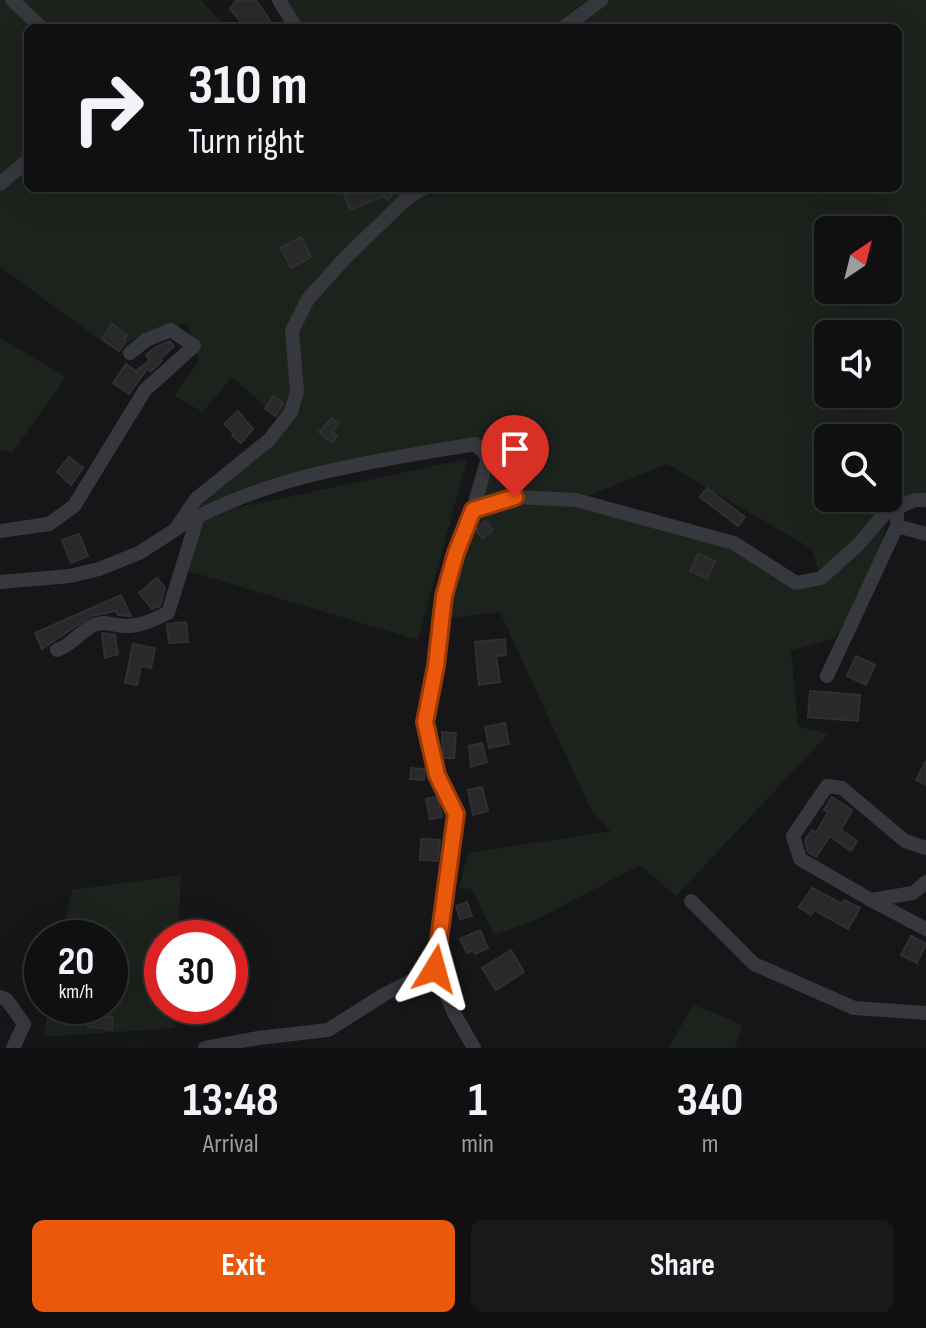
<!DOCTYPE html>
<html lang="en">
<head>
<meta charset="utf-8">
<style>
	body { margin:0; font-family:"Sofia Sans Condensed",sans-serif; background:#19191b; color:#f1f3f6; height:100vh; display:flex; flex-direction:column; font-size:30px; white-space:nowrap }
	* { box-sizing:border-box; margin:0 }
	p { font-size:26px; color:#9c9d9f }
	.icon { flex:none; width:44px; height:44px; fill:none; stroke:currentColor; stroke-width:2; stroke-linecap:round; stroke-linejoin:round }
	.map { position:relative; height:1048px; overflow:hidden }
	.sheet { display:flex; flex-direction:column; background:#101012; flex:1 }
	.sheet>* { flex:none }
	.guide { position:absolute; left:24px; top:24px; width:878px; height:168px; border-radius:12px; box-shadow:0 8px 32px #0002,0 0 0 2px #303032; background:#101012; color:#f1f3f6; overflow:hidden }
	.needle { width:52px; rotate:35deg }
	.buttons { position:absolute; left:814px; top:216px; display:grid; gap:16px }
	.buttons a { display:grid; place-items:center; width:88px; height:88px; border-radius:12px; background:#101012; box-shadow:0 8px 32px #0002,0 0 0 2px #303032; font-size:40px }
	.speed { position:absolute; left:24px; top:920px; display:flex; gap:16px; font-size:40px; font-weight:700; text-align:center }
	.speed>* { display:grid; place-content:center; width:104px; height:104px; border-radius:50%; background:#101012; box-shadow:0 8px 32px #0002,0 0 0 2px #303032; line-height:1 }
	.speed small { font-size:20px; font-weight:400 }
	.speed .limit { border:12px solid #d22; background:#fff; color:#111 }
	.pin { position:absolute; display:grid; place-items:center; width:68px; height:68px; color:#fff; margin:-82px -34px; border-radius:50% 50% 50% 0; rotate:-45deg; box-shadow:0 0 8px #0007 }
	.pin .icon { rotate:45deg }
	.me { position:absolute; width:88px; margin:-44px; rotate:8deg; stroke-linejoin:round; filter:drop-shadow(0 0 6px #0008) }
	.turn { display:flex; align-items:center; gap:28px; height:168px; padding:0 32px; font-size:36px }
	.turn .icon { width:104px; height:104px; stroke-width:2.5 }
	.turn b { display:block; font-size:56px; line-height:68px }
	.eta { display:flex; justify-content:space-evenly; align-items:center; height:136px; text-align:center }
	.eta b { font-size:48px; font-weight:700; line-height:56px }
	.cta { display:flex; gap:16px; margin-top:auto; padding:16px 32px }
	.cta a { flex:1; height:92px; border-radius:12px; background:#ea580c; color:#fff; font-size:32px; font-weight:700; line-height:92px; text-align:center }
	.cta a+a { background:#19191b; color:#f1f3f6 }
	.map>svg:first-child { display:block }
</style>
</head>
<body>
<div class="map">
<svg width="926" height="1048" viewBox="0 0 926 1048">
	<rect width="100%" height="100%" fill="#161618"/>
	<g fill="#1c231d" fill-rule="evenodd">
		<path d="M0 0H201L228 28H28V188H424L432 198 436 188H898V28H296L280 0H926V500H915L885 525 882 558 835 638 791 651 798 726 828 734 676 896 640 865 534 921 494 935 472 889 459 888 468 853 611 831 591 810 500 612 450 618 444 596 476 500 488 456 475 444 335 470 185 516 282 422 232 377 203 412 174 396 199 360 187 323 110 347 0 267ZM828 230H888V290H828ZM828 334H888V394H828ZM828 438H888V498H828ZM667 464 812 549 821 578 796 583 734 543 578 500Z"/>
		<polygon points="0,338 66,377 12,453 0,450"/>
		<polygon points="467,459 418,640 182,569 198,516"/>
		<polygon points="181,875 178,938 162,938 162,1006 175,1006 175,1028 43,1037 49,1006 110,1006 110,938 62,938 72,890"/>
		<polygon points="694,1005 743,1025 735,1048 668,1048"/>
	</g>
	<g fill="#29292c" stroke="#303034" stroke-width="2">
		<polygon points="236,0 256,0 275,28 246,28 230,9"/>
		<polygon points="347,188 396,188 388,200 383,196 350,210 342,190"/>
		<polygon points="301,237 311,257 291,268 281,248"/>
		<polygon points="112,324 127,335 124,339 126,341 119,351 102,339"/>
		<polygon points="170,341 174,346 160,359 162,361 150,372 148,368 129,394 113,383 126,364 136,371 150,360 146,355 154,348"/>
		<polygon points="273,396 283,403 275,416 265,409"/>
		<polygon points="238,411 253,429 241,443 232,436 234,434 224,424"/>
		<polygon points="332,418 339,423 332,432 337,436 332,443 319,432"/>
		<polygon points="69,457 83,468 71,485 57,472"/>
		<polygon points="707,488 745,517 738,526 700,497"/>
		<polygon points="485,521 493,530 483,539 476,530"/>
		<polygon points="79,534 88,556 71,563 62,540"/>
		<polygon points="698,554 715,561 707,579 690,571"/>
		<polygon points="157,578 165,588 160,606 152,609 139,593"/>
		<polygon points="121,595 131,616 118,615 116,611 91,616 42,649 35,633"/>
		<polygon points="186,622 188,642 169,643 167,624"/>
		<polygon points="102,633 115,635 118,654 105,658"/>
		<polygon points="505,639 506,655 496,656 500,682 479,685 475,642"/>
		<polygon points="133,644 155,648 151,668 141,666 137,685 125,683"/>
		<polygon points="856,656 875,665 866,685 847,676"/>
		<polygon points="810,691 860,695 858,721 808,717"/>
		<polygon points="505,723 509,744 489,748 485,727"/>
		<polygon points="442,732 456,733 454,758 443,758"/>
		<polygon points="482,743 487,762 471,767 469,746"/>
		<polygon points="926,761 926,785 916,780"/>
		<polygon points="411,768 425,769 424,780 410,779"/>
		<polygon points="482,787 488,811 473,815 468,790"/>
		<polygon points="437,797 442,817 430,819 426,799"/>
		<polygon points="832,797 852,810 841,830 857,841 851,851 830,836 816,857 808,852 805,840 812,830 816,833 828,812 824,810"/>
		<polygon points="421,839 440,840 438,861 420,860"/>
		<polygon points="812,888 842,904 844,900 860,908 848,929 814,910 811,915 799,907"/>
		<polygon points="467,902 472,916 460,919 456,906"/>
		<polygon points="480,930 488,948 475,954 473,950 467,953 460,939"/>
		<polygon points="911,936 926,944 917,963 901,955"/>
		<polygon points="511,950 524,972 496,990 482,968"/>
		<polygon points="89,1015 113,1017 112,1029 88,1027"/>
	</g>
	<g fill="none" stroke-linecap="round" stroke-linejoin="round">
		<g stroke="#37383d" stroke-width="14">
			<polyline points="12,0 42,28"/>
			<polyline points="279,0 296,28"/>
			<polyline points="563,28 601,0"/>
			<polyline points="0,184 28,160"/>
			<polyline points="897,526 926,534"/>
			<path d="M179 527C268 475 375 461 475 444L488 457 473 510"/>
			<polyline points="0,531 49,524 74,506 145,390 194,346 171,330 146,340 130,353"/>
			<polyline points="0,582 70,576 99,569 139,553 175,530 196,499 269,440 291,412 297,392 292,331 308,299 346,257 405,200 423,188"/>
			<path d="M57 650C71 646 80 631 94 625 105 620 114 626 125 626 140 627 155 619 168 613L198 516"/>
			<polyline points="827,676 897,526 897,508"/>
			<polyline points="926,848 905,841 842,788 827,786 793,836 800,859 871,900 913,893 926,882"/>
			<polyline points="871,900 926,929"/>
			<polyline points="691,901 754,964 854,1008 926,1013"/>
			<polyline points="435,969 454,1013 474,1048"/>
			<polyline points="0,997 7,1000 24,1024 13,1048"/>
			<polyline points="205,1048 258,1038 328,1030 385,994 435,969 456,814 437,775 425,722 436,666 444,596 456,553 473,510 515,497 576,500 734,543 796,583 821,578 858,545 885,513 915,500 926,500"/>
		</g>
	</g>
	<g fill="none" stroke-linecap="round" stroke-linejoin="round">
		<defs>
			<polyline id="route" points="435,969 456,814 437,775 425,722 436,666 444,596 456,553 473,510 515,497"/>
		</defs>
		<use href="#route" stroke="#983908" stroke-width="20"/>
		<use href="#route" stroke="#ea580c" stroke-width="14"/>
	</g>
</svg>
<div class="buttons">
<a><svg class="needle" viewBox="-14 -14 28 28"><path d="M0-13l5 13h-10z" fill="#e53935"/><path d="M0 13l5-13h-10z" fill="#9c9d9f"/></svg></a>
<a><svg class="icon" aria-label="sound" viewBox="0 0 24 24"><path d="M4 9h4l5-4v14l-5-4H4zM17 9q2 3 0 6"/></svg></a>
<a><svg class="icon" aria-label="search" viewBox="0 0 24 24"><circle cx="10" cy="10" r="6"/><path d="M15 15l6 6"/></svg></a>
</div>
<div class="speed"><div>20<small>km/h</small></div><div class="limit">30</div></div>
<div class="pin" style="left:515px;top:497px;background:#d93025"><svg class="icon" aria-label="arrive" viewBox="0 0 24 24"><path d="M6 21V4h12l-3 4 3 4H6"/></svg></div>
<svg class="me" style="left:435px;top:969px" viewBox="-20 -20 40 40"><path d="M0-17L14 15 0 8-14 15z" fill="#ea580c" stroke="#fff" stroke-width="4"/></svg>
<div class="guide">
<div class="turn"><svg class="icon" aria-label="right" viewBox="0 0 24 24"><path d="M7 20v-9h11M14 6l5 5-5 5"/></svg><div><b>310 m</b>Turn right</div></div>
</div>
</div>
<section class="sheet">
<div class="eta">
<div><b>13:48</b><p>Arrival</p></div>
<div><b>1</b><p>min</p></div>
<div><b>340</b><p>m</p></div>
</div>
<div class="cta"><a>Exit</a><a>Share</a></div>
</section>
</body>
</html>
